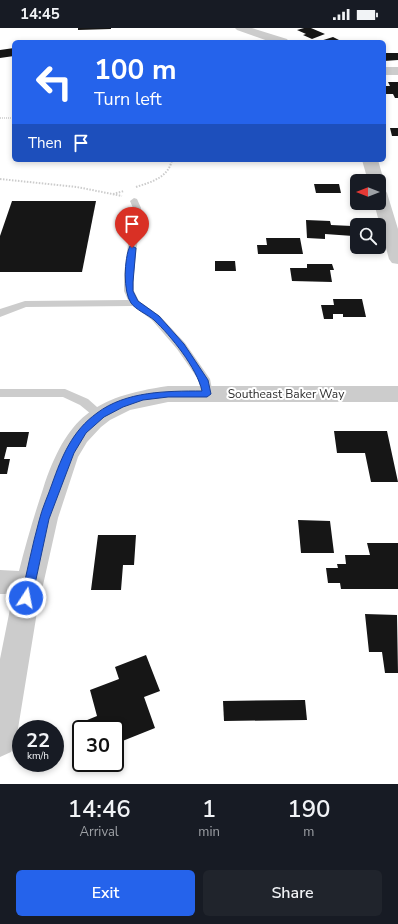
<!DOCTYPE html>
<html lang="en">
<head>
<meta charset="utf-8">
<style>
	body { margin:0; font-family:"Nunito Sans",sans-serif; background:#20242c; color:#f1f3f6; height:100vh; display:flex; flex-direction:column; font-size:15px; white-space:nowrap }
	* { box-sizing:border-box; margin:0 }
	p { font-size:13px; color:#9ea1a6 }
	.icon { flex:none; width:22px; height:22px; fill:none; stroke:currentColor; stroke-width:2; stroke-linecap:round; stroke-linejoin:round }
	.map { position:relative; height:756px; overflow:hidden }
	.panel { display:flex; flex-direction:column; background:#171b24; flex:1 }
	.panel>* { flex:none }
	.banner { position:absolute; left:12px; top:12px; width:374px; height:122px; border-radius:6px; box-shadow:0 2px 6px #0003; background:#2563eb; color:#fff; overflow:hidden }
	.needle { width:26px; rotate:270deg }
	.controls { position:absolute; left:350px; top:146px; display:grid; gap:8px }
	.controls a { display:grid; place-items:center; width:36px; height:36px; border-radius:6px; background:#171b24; box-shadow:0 2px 6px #0003; font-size:20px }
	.speed { position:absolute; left:12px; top:692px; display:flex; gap:8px; font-size:20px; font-weight:700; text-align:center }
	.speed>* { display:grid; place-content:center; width:52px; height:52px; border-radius:50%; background:#171b24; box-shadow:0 2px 6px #0003; line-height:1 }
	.speed small { font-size:10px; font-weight:400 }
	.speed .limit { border:2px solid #111; border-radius:6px; background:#fff; color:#111 }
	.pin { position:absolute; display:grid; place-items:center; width:34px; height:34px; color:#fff; margin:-41px -17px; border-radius:50% 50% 50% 0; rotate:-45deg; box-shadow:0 0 4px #0007 }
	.pin .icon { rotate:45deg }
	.me { position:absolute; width:44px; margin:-22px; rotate:11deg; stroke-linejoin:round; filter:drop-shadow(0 0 3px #0008) }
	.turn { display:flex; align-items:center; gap:14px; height:84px; padding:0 16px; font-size:18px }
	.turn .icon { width:52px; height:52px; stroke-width:2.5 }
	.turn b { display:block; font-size:28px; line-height:34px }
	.then { display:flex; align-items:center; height:38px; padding:0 16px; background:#0003; gap:8px; font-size:15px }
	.eta { display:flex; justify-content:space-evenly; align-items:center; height:68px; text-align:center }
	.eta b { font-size:24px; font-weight:600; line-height:28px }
	.cta { display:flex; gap:8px; margin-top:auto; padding:8px 16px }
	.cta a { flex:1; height:46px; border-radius:6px; background:#2563eb; color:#fff; font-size:16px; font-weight:600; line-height:46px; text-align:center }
	.cta a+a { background:#20242c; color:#f1f3f6 }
	.status { display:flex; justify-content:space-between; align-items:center; height:28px; padding:0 20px; background:#171b24; direction:ltr }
	.status svg { height:11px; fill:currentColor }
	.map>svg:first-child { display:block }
</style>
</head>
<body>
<div class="status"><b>14:45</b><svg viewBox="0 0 49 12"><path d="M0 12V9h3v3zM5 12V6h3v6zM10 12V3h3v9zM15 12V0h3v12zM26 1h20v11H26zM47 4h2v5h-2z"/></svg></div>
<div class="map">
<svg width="398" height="756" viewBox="0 0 398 756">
	<rect width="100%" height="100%" fill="#fff"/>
	<g fill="#161616">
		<polygon points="78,0 111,0 111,1 78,2"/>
		<polygon points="304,0 311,0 325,6 312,11 303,7 306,6 297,2"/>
		<polygon points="333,9 343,14 317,14"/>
		<polygon points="14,20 14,28 0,30 0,22"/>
		<polygon points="384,25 398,25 398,32 384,33"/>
		<polygon points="388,54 398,54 398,70 395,70 393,66 384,66 384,58 390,58"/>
		<polygon points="390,100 398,100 398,108 392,108"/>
		<polygon points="314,156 339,156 341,165 316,165"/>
		<polygon points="12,173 96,173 82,244 0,244 0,208"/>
		<polygon points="306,192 330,193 331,197 352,198 353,208 325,206 325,211 307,210"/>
		<polygon points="266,210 300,210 303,226 258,226 257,217 267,217"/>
		<polygon points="215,233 235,233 236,243 215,243"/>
		<polygon points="307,236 332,236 334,242 330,242 332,254 292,253 290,240 307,240"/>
		<polygon points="333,271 362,271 366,289 343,289 343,286 333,286 333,291 324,291 321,277 334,277"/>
		<polygon points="334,403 387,403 398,454 371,454 365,425 337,425"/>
		<polygon points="0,404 29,404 26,419 7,419 4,431 10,431 7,446 0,446"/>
		<polygon points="298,492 330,493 334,525 301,525"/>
		<polygon points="98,507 136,507 134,537 123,537 121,562 91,562"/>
		<polygon points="367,515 398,515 398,561 341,561 340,555 328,555 326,540 338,540 337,536 346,536 345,527 370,527"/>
		<polygon points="365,586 397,587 398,645 385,645 382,624 369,624"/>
		<polygon points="146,627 160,663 144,669 155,700 115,716 115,701 81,701 81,718 75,697 97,688 90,662 119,651 115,639"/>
		<polygon points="305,672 307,692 224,693 223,673"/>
	</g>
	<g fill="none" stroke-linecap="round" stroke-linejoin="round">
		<polyline stroke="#ccc" stroke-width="1.5" stroke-dasharray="1 1" stroke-linecap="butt" points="0,90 14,90"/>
		<g stroke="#ccc" stroke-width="2" stroke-dasharray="1.5 1.5" stroke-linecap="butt">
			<polyline points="0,151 77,159 122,168"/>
			<path d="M136 159C151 154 168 150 172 132"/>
			<polyline points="113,166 124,163"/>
		</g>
		<g fill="#ccc" fill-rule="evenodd">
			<polygon points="134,170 137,171 141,180 134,246 134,263 139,273 160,288 185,315 210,351 213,366 211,369 207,370 203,369 198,351 177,321 152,292 133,278 26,279 0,289 0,281 25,273 128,272 124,263 124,246 133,180 130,173"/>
			<polygon points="0,361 65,361 88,371 106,387 104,390 100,391 96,390 80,377 63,369 0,369"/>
		</g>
		<g fill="#ccc" fill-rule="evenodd">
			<rect x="384" y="39" width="14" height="8"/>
			<path d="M168 358H398V374H168L130 382 110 392 101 399 87 414 78 429 58 490 37 584 16 713 11 724 0 729V631L13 566H0V542L19 543C26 515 34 488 43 461 67 389 93 369 168 358Z"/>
		</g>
		<g fill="#ccc" fill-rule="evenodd">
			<polygon points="235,0 252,0 287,11 289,14 271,14 237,2"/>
			<polygon points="362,132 378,132 384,153 382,156 379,157 379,153 368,153"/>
			<polygon points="379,160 385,162 387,165 398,201 398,236 392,235 389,231 374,175 379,175"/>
		</g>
	</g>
	<path fill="#2563eb" stroke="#184099" d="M130 218H132L136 220 133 254V263L138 273 159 288 184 316 208 352 211 366 207 369H168L143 372 123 379 104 389 86 405 74 425 49 491 32 570 31 573 26 575 22 573 21 570C27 544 32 518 39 493 42 480 48 468 52 456 62 428 72 403 97 385 126 363 167 363 202 363 197 340 171 308 154 292 147 286 136 282 131 275 123 264 124 230 130 218Z"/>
	<g text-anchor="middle" stroke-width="4" stroke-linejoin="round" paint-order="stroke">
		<g font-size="12" fill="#2f2f2f" stroke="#fff">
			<text x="286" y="370">Southeast Baker Way</text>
		</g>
	</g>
</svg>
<div class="controls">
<a><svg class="needle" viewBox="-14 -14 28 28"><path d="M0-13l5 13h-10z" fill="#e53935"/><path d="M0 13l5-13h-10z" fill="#9ea1a6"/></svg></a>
<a><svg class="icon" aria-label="search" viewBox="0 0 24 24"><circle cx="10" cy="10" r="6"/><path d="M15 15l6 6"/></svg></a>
</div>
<div class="speed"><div>22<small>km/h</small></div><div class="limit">30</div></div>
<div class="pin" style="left:132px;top:220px;background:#d93025"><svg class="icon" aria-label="arrive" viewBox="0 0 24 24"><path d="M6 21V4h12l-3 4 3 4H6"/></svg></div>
<svg class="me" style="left:26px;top:570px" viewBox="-20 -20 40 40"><circle r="17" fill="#2563eb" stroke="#fff" stroke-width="3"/><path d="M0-11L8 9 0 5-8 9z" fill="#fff"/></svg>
<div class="banner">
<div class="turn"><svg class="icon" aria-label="left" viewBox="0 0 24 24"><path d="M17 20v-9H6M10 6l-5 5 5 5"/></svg><div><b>100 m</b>Turn left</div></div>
<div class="then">Then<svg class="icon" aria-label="arrive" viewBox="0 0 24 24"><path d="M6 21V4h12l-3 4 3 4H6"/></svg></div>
</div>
</div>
<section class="panel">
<div class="eta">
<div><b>14:46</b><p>Arrival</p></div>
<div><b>1</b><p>min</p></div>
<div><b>190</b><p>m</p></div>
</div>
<div class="cta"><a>Exit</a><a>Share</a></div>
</section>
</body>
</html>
